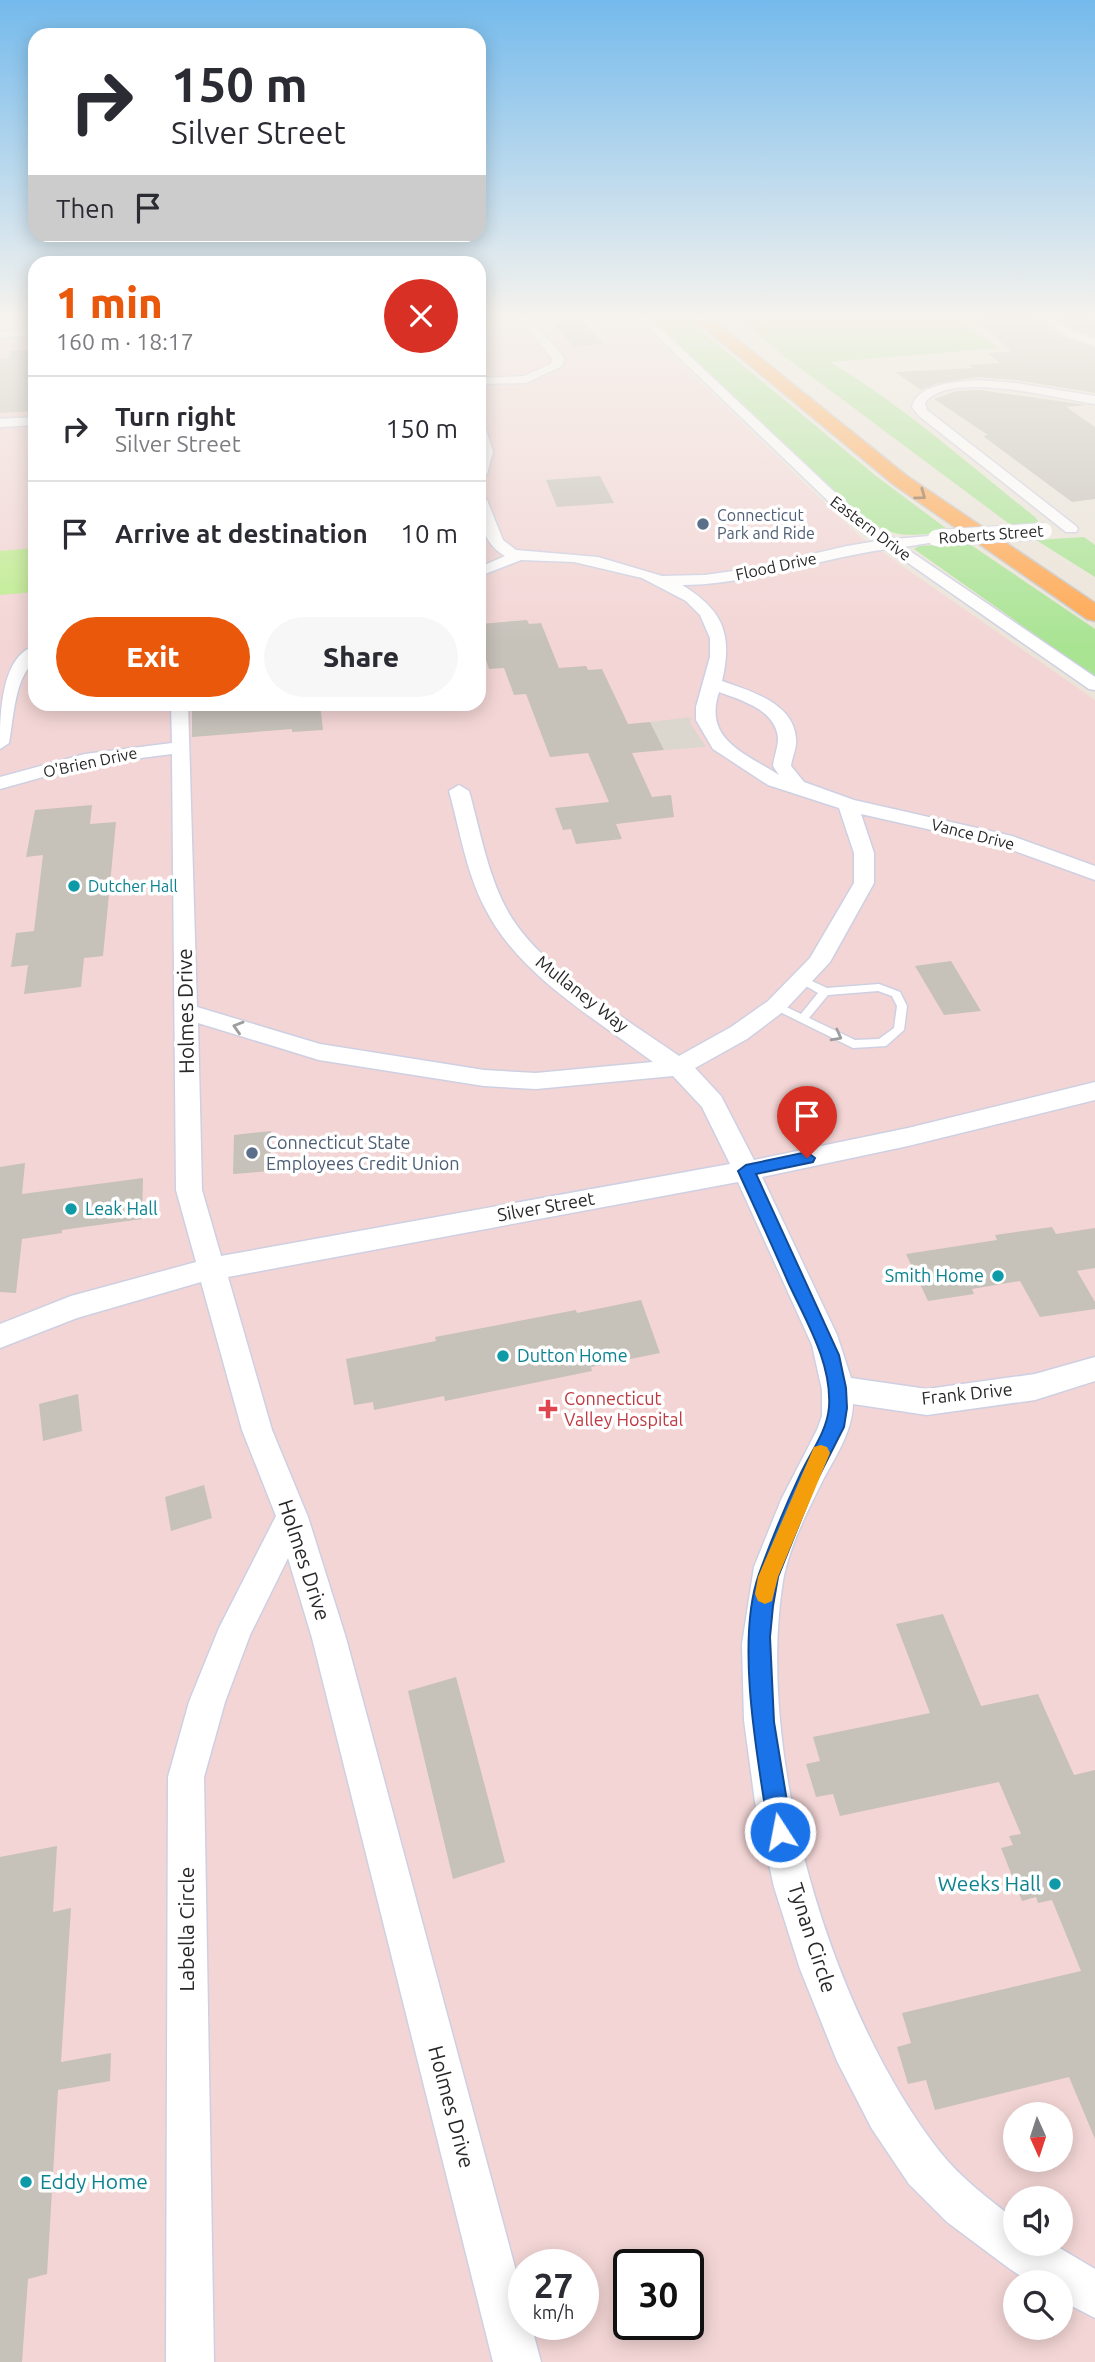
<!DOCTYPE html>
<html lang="en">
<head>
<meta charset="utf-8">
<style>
	body { margin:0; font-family:Ubuntu,sans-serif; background:#f7f7f7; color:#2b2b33; height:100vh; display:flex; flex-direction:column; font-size:26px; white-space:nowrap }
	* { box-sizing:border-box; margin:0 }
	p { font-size:23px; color:#7c7c81 }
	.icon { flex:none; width:38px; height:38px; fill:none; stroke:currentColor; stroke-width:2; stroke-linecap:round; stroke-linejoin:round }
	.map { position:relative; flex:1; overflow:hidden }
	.sheet { position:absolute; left:28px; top:256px; width:458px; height:455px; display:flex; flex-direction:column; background:#fff; border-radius:21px; box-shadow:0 4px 18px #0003 }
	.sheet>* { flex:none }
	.hud { position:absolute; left:28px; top:28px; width:458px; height:214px; border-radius:21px; box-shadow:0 4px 18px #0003; background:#fff; color:#2b2b33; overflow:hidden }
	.needle { width:46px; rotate:177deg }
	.tools { position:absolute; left:1003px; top:2102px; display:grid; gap:14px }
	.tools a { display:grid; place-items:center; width:70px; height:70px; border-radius:50%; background:#fff; box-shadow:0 4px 18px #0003; font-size:35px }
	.speed { position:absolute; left:508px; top:2249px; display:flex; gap:14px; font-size:35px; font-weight:700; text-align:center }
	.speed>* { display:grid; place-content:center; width:91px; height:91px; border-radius:50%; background:#fff; box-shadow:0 4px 18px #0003; line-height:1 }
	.speed small { font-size:18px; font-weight:400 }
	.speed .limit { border:4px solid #111; border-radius:10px; background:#fff; color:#111 }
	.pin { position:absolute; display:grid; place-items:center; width:60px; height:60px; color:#fff; margin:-72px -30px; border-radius:50% 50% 50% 0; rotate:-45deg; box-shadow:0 0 7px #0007 }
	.pin .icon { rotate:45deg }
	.me { position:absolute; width:77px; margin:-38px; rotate:349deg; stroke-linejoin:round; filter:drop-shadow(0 0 5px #0008) }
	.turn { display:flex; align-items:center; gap:24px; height:147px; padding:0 28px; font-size:32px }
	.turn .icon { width:91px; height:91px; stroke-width:2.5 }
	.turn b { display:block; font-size:49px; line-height:60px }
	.then { display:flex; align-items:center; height:66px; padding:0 28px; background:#0003; gap:14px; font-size:26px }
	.round { display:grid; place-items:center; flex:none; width:74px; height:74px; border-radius:37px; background:#f7f7f7 }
	.overview { display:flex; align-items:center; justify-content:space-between; height:119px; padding:0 28px }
	h1 { font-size:42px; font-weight:800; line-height:52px; color:#ea580c }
	.button { display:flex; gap:14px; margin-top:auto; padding:14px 28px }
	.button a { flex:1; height:80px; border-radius:42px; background:#ea580c; color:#fff; font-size:28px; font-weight:800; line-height:80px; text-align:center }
	.button a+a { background:#f7f7f7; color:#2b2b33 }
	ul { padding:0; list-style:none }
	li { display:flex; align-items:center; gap:21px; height:105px; padding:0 28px; border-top:2px solid #e1e1e2 }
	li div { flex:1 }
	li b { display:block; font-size:26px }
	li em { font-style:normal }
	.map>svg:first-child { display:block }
</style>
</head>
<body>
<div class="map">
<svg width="1095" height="2362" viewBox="0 0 1095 2362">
	<rect width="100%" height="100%" fill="#ebe4d9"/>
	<path fill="#f3d5d5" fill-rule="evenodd" d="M480 314H630L859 536 1095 700V2362H0V338L35 335V704H480ZM1015 2114H1060V2160H1015ZM1015 2198H1060V2244H1015ZM523 2264H583V2324H523ZM628 2264H688V2324H628ZM1015 2282H1060V2328H1015Z"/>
	<g fill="#a9e493">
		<path d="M647 314H681L876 476 951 532C910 535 896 541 861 516Z"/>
		<path d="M734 314H951L998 348 830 362C904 406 968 464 1035 517L1041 525 1021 527 1008 523 784 356Z"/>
		<polygon points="1084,537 1095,545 1095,577 1036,540"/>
		<polygon points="968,543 1095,629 1095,677 914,549 919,546"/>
	</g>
	<polygon fill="#beec8e" points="35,548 35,592 0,595 0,551"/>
	<polygon fill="#dbd7cf" points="692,717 690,723 706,747 664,750 650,722"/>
	<g fill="#c6c1b9">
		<polygon points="1084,314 1095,321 1095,336 1073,329 1054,315"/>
		<polygon points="1035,316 1062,337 1095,348 1095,393 1016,380 977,377 938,383 921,390 895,372 973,368 969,365 1000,363 987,353 1011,352 976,318"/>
		<polygon points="582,321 604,344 573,347 553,323"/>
		<polygon points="35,349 35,411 0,413 0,358 8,358 10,351"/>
		<polygon points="980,390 1086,405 1066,407 1095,427 1095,499 1072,502 983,436 988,435 934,399 957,391"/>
		<polygon points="600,476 614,503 557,507 546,480"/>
		<polygon points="527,620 529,624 541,623 559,668 586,666 588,670 602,669 628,724 650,722 664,750 632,753 652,797 671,795 674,817 616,824 622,839 576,844 571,829 563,830 555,808 609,802 588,753 550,757 526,694 514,695 504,668 489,669 480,642 480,624"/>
		<polygon points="192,704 320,704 323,730 292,732 292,729 192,737"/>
		<polygon points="92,805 90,824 116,822 103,956 84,958 81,987 24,994 28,965 11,967 16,933 34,931 43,855 26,857 35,810"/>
		<polygon points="951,961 981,1011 944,1015 915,966"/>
		<polygon points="271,1131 271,1171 233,1174 234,1135"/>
		<polygon points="25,1163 22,1194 143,1178 142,1219 62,1230 62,1233 22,1239 16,1293 0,1292 0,1167"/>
		<polygon points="1052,1227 1056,1234 1095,1228 1095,1268 1077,1271 1095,1302 1095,1309 1040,1317 1020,1281 972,1289 974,1294 928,1301 906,1254 997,1240 995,1235"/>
		<polygon points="641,1300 660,1353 591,1367 592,1371 445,1401 444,1396 374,1410 373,1402 354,1405 346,1359 436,1341 435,1337 576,1310 577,1313"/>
		<polygon points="78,1394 82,1431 43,1441 39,1404"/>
		<polygon points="204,1485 212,1518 171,1531 165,1497"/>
		<polygon points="943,1614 981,1706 1038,1694 1074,1775 1095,1770 1095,2139 1069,2077 935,2110 926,2080 908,2084 897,2047 911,2043 902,2013 1081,1971 1052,1900 1038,1903 1036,1897 1022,1901 1001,1848 1013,1845 1009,1836 1021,1834 999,1782 840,1816 833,1794 816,1797 806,1764 820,1761 813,1737 930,1713 896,1624"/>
		<polygon points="456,1677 505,1862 453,1879 408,1691"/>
		<polygon points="57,1846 53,1912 71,1908 61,2062 111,2053 110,2081 58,2090 47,2274 28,2279 22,2362 0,2362 0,1857"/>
	</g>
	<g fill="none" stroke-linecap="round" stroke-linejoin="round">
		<defs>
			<path id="lane" d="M803 977 827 988 879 984 900 992 907 1006 904 1030 886 1046 853 1048 772 1008 771 1006 776 1002 801 1014 818 993 799 982 798 980 799 978ZM878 991 892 996 897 1006 894 1028 879 1039 855 1040 809 1018 828 995Z"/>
			<g id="street">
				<polygon points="516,314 527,314 564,358 562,366 526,383 480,384 480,378 524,376 551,364 552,358"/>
				<path d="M634 314H645L861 517 894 539 941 535 943 538 941 541 904 547 1095 677V690L1089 689 888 549C819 558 752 585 682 585 723 610 733 634 722 681 750 691 794 703 796 739 797 748 792 757 791 766L804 782 854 800 1012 836 1095 866V880L998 845 861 814 874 853V883L830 962 784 1011 747 1039 695 1068 721 1096 754 1160 908 1128 1095 1082V1100L908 1146 762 1177 837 1335 851 1378 927 1389 1035 1374 1095 1357V1381L1035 1400 927 1415 853 1404C852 1433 835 1457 822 1482 807 1512 789 1547 783 1581 755 1756 831 2013 940 2152 961 2178 988 2199 1015 2219V2244H1053L1095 2269V2318L1060 2300V2282H1030L1010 2269 947 2222 909 2184 872 2129 837 2061 800 1969 774 1887 755 1802 744 1720 742 1644 754 1567 781 1500 817 1430 822 1416V1390L812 1345 738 1182 228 1277 272 1430 308 1517 346 1638 523 2297V2324H531L541 2362H493L312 1638 288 1558 250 1635 225 1702 204 1777 214 2362H166L168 1777 189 1702 219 1628 276 1516 242 1430 201 1282 77 1318 0 1348V1324L71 1296 196 1262 176 1190 172 754 86 765 0 789V777L85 754 172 743 171 704H188L197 1007 320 1044 484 1070 536 1073 653 1062C595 1018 519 976 485 908 466 872 460 830 449 791L459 785 469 791C480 830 487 872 506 908 535 965 626 1019 679 1056L731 1027 768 1001 810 958 854 883V853L839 808 768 785 713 749 696 720V707L710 657V638L700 615 686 601 642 578 574 562 521 560 480 576V567L505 556C483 544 478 518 480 496L487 500 503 540 516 550 598 557 662 576 705 575 747 569 847 546 877 541 851 523ZM719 692C741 700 776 710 778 738 778 748 774 757 773 766L779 775C745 753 703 740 719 692ZM198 1023 319 1060 484 1086 536 1089 673 1076 702 1107 730 1164 221 1256 202 1190Z"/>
				<polygon points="1036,314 1048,314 1072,331 1095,339 1095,346 1064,335"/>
				<polygon points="35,329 35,335 0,338 0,332"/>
				<path d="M977 380 1016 383 1095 396V404C1060 399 948 369 925 403L927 410 1076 526 1078 529 1076 532H1066L919 416 912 407C917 383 957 382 977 380Z"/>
				<polygon points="35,417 35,425 0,427 0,419"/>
				<polygon points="480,425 486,429 493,452 487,474 480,478"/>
				<path d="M35 646V660C14 680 14 716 9 743L0 749C0 718 0 656 35 646Z"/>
			</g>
			<polygon id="highway" points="688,314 706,314 907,476 1095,603 1095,621 1087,619 893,484"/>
		</defs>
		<use href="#lane" stroke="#ced0e2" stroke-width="3"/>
		<use href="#street" stroke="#ced0e2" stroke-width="3"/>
		<use href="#highway" stroke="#c7c7c7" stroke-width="3"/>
		<use href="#lane" fill="#fff" fill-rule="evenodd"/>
		<use href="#street" fill="#fff" fill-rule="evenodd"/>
		<use href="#highway" fill="#ffa750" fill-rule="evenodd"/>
		<defs>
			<polyline id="street-bridge" points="936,538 1044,531"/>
		</defs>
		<use href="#street-bridge" stroke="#ced0e2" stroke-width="18" stroke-linecap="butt"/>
		<use href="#street-bridge" stroke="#fff" stroke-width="16"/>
	</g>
	<defs><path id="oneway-chevron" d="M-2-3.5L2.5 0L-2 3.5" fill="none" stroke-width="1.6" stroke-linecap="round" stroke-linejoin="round" transform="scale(1.75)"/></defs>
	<use stroke="#89613a" href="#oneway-chevron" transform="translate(921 495) rotate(36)"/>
	<g stroke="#9e9e9e">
		<use href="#oneway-chevron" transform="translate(238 1027) rotate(-163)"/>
		<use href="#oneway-chevron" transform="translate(837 1036) rotate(28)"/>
	</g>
	<linearGradient id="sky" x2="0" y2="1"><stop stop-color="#74baec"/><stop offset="0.49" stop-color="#f6f3ee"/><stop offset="1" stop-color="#f6f3ee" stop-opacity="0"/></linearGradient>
	<rect width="1095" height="645" fill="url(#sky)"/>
	<path fill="#1a73e8" stroke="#114b97" stroke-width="2" d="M807 1152 815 1158 813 1162 756 1174 839 1355 846 1388 847 1408 844 1427 816 1482 778 1577 773 1606 770 1637 774 1722 792 1832 788 1840 780 1844 772 1840 769 1832C758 1761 735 1641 759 1574 771 1541 785 1507 800 1475 810 1453 827 1432 829 1407 832 1363 806 1321 788 1282 772 1245 755 1208 738 1171L746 1165Z"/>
	<polygon fill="#f59e0b" points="821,1445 827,1447 830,1453 778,1577 772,1601 765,1604 758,1601 755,1594 758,1577 814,1447"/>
	<g fill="#5c6f8a" stroke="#fff" stroke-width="2.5">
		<circle cx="703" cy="524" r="7"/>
		<circle cx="252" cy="1153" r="7"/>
	</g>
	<g fill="#0f9aa8" stroke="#fff" stroke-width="2.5">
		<circle cx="74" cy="886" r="7"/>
		<circle cx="71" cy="1209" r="7"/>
		<circle cx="998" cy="1276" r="7"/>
		<circle cx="503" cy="1356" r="7"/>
		<circle cx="1055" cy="1884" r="7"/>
		<circle cx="26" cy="2182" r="7"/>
	</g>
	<path fill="#e0444e" stroke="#fff" stroke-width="2.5" d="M544.5 1398.5h7v7h7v7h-7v7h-7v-7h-7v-7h7z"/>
	<g text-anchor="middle" stroke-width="7" stroke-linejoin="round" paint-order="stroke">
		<g font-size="16" fill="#4e5e75" stroke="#fff" text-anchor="start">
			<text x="717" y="521">Connecticut<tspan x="717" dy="18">Park and Ride</tspan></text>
		</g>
		<g font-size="16" fill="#282828" stroke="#fff">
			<text transform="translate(871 528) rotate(37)" y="6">Eastern Drive</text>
			<text transform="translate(991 534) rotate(-4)" y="6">Roberts Street</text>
			<text transform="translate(776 566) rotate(-12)" y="6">Flood Drive</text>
			<text transform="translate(90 762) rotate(-12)" y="6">O'Brien Drive</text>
			<text transform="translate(973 834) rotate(14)" y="6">Vance Drive</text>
		</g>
		<g font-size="16" fill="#0d838f" stroke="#fff" text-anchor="start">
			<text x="88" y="892">Dutcher Hall</text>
		</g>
		<g font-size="18" fill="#282828" stroke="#fff">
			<text transform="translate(582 994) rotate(38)" y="6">Mullaney Way</text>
			<text transform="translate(546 1207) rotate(-10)" y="6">Silver Street</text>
			<text transform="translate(967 1394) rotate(-6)" y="6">Frank Drive</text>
		</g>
		<g font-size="18" fill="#4e5e75" stroke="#fff" text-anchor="start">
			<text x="266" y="1149">Connecticut State<tspan x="266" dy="21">Employees Credit Union</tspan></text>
		</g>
		<g font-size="18" fill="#0d838f" stroke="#fff" text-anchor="start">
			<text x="85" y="1215">Leak Hall</text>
			<text x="984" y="1282" text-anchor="end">Smith Home</text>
			<text x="517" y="1362">Dutton Home</text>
		</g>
		<g font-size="18" fill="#be3a42" stroke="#fff" text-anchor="start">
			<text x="564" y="1405">Connecticut<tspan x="564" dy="21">Valley Hospital</tspan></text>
		</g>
		<g font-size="21" fill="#282828" stroke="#fff">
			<text transform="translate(186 1011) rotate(-91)" y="7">Holmes Drive</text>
			<text transform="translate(304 1560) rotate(72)" y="7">Holmes Drive</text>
			<text transform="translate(187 1929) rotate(-90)" y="7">Labella Circle</text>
			<text transform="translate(812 1938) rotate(72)" y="7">Tynan Circle</text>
			<text transform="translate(451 2107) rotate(75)" y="7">Holmes Drive</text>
		</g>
		<g font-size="21" fill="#0d838f" stroke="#fff" text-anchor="end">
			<text x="1041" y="1891">Weeks Hall</text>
			<text x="40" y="2189" text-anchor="start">Eddy Home</text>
		</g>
	</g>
</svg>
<div class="tools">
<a><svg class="needle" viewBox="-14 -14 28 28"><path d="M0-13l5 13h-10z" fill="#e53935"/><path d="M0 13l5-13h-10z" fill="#7c7c81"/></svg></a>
<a><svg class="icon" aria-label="sound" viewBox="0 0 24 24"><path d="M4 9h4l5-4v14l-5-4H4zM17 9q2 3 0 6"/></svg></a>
<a><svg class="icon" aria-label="search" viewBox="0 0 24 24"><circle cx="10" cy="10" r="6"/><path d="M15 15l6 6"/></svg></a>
</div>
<div class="speed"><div>27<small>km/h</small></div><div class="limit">30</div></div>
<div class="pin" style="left:807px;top:1158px;background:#d93025"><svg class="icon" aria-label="arrive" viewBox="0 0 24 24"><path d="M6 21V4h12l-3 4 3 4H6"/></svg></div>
<svg class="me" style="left:780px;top:1832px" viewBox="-20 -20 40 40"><circle r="17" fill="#1a73e8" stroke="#fff" stroke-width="3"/><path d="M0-11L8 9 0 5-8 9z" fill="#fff"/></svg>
<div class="hud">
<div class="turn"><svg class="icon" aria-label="right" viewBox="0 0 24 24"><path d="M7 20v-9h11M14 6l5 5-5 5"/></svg><div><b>150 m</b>Silver Street</div></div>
<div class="then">Then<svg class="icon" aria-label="arrive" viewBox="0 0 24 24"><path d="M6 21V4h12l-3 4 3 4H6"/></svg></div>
</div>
<section class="sheet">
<div class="overview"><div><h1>1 min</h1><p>160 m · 18:17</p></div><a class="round" style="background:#d93025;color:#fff"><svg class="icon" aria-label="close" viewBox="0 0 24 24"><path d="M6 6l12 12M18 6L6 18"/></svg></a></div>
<ul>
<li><svg class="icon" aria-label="right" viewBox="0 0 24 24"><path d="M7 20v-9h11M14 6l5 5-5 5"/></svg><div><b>Turn right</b><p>Silver Street</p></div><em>150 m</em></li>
<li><svg class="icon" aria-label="arrive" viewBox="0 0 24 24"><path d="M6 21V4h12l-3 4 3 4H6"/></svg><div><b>Arrive at destination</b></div><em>10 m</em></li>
</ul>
<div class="button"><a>Exit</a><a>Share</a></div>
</section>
</div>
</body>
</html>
